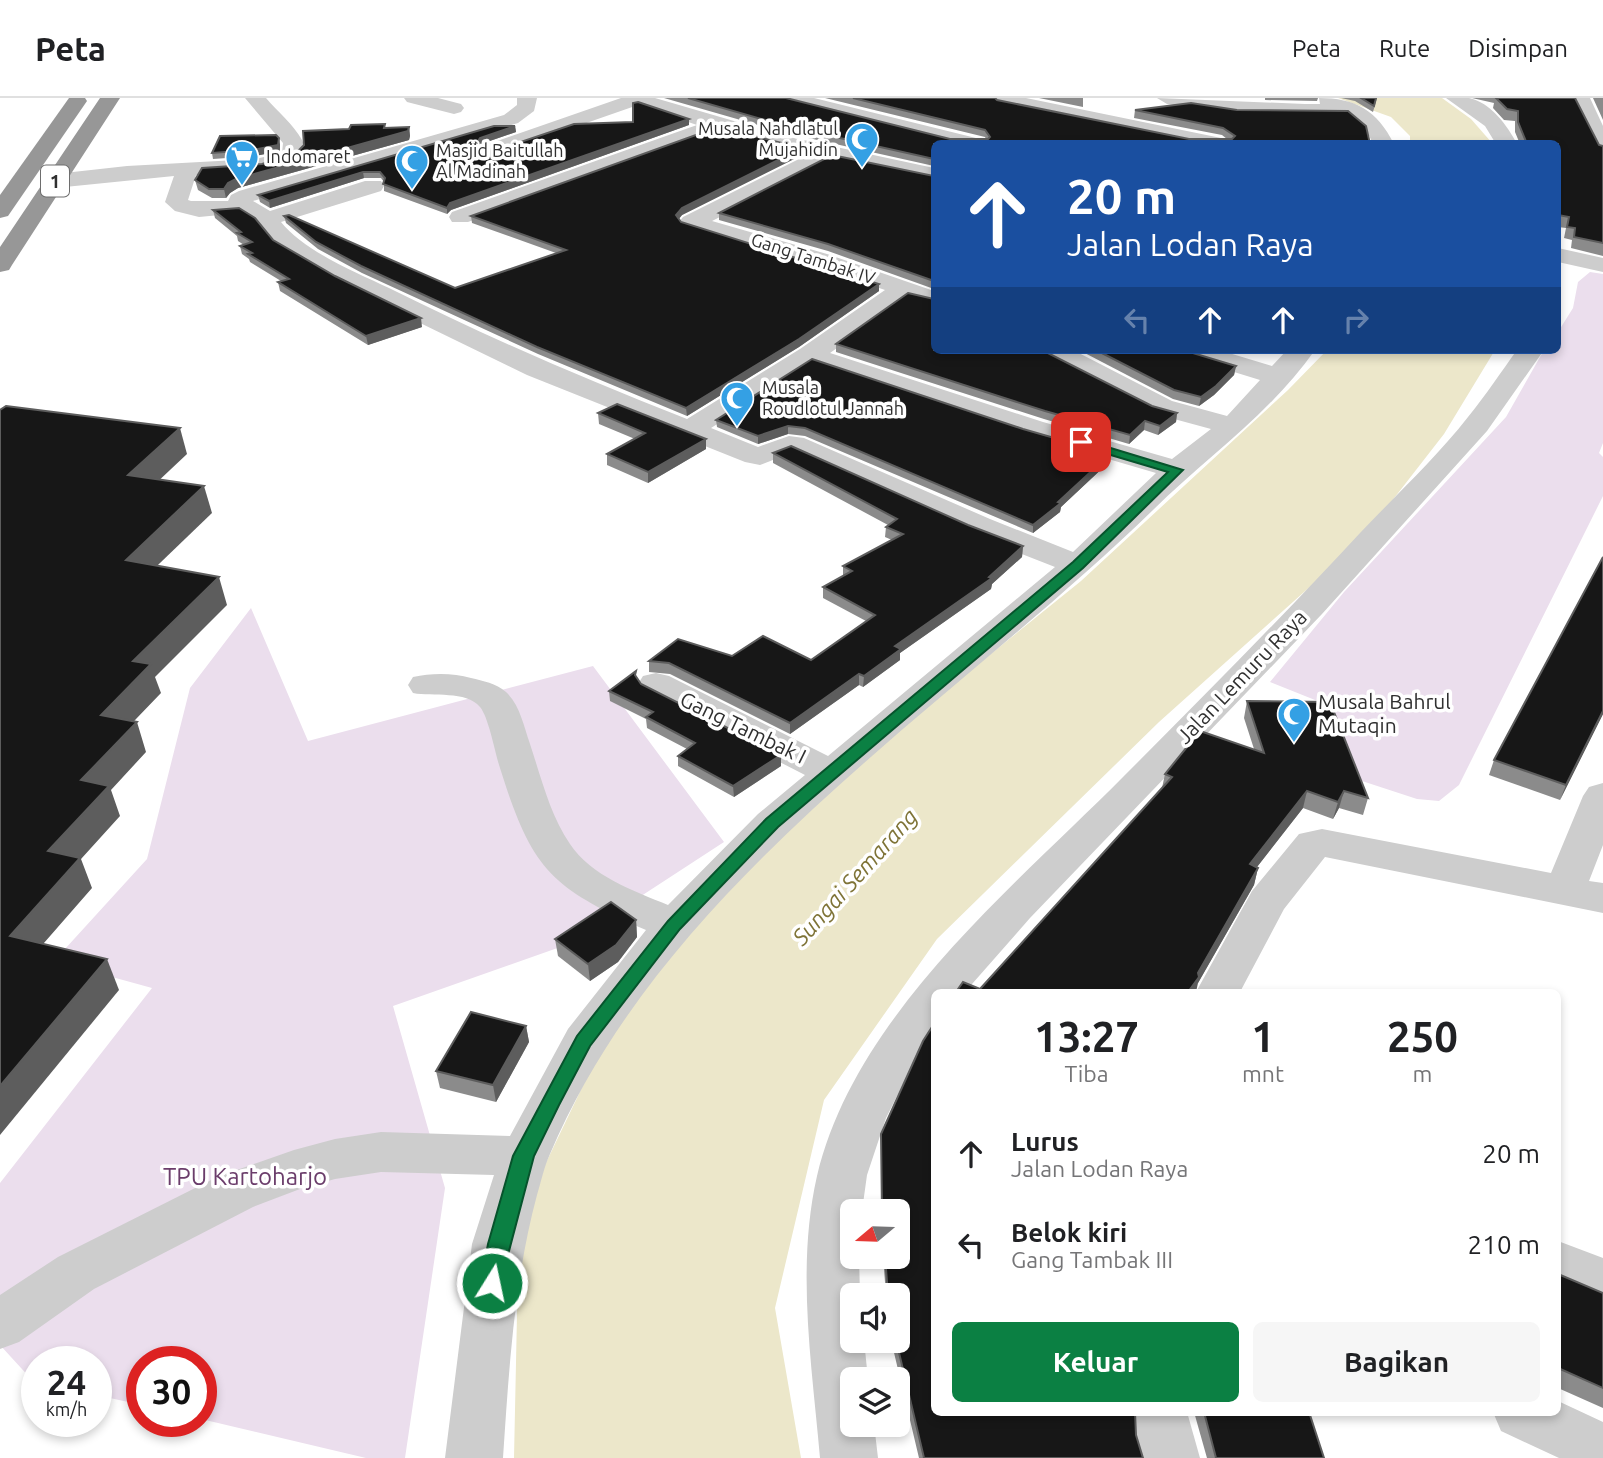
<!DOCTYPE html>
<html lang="id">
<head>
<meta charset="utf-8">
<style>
	body { margin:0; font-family:Ubuntu,sans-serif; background:#f6f6f6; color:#202124; height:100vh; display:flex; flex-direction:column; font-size:26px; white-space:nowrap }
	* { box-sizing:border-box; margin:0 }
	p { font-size:23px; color:#757577 }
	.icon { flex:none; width:38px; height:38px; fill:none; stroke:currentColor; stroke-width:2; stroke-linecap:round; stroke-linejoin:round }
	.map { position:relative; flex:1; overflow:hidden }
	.sheet { position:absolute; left:931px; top:891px; width:630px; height:427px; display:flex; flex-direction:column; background:#fff; border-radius:10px; box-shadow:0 4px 10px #0003 }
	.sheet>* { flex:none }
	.guide { position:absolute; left:931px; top:42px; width:630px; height:214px; border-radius:10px; box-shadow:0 4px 10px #0003; background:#1a4fa0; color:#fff; overflow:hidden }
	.needle { width:46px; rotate:251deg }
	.fabs { position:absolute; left:840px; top:1101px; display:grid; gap:14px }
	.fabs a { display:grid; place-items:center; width:70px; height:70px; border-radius:10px; background:#fff; box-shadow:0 4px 10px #0003; font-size:35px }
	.speed { position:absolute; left:21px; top:1248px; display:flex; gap:14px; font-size:35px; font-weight:700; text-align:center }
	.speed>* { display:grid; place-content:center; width:91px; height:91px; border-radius:50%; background:#fff; box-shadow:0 4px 10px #0003; line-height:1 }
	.speed small { font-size:18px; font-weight:400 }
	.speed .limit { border:10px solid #d22; background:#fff; color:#111 }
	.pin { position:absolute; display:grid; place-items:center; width:60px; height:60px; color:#fff; margin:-30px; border-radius:14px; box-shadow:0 4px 10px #0006 }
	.me { position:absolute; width:77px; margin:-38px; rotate:10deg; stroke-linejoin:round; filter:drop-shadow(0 0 5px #0008) }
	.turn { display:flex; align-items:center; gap:24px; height:147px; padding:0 21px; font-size:32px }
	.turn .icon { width:91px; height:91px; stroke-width:2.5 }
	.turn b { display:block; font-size:49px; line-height:60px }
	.lanes { display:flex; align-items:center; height:66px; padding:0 21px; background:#0003; justify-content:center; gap:35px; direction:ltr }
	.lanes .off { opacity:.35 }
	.eta { display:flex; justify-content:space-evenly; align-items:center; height:119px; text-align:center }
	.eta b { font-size:42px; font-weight:600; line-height:49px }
	.button { display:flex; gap:14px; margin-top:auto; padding:14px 21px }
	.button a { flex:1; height:80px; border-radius:10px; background:#0b8043; color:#fff; font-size:28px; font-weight:600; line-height:80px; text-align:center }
	.button a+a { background:#f6f6f6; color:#202124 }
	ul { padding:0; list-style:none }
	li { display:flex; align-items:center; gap:21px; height:91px; padding:0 21px }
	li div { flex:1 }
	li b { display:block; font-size:26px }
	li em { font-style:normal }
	header { display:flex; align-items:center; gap:42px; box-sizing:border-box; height:98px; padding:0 35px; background:#fff; border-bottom:2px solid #e0e0e0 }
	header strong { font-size:33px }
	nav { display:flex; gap:38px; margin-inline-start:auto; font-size:24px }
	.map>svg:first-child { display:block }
</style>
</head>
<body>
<header>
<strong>Peta</strong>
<nav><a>Peta</a><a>Rute</a><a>Disimpan</a></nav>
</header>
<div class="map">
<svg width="1603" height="1360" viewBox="0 0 1603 1360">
	<rect width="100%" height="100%" fill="#fff"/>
	<g fill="#ebdeed">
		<polygon points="1590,174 1603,176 1603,345 1599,355 1603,359 1603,398 1459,687 1439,703 1417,701 1362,683 1325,606 1270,584 1344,494 1506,319 1544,252 1558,252 1558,234 1573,210 1578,184"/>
		<polygon points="251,510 308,643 593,568 724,744 566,847 393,908 445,1090 405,1360 366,1360 201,1321 201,1264 142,1264 142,1307 96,1297 96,1264 37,1264 37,1283 32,1282 0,1247 0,1085 152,890 54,863 147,761 190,590"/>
	</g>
	<g fill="#ece7ca">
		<polygon points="1338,0 1442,0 1471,21 1492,45 1410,45 1410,38 1391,19"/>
		<polygon points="1327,252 1495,252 1444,336 1360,444 1159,624 937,841 824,1002 775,1210 801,1360 514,1360 519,1121 612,927 671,849 826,689 1081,483 1288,292"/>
	</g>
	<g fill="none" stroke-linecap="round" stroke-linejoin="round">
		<g fill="#cdcdcd" fill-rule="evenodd">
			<path d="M245 0H266C277 13 294 27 302 42 320 78 216 76 196 77L188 102 191 103H228L231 97 239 93 504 17 517 7V0H537L534 13 518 25 253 103 270 113 365 83H381L384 88 381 93 281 124C304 153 355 174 389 190 487 239 585 281 687 321L800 251 885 192 809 166 683 129 679 124 683 119 809 56 718 33 468 124H452L449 119 452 114 697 27 638 7 497 56H483L479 52 483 48 621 0H655L785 38 934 70V83L832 62 712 123 827 156 934 193V208L907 200 830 255 1043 324 1172 361 1211 331 1152 315 1089 280 1042 258 1038 252H1073L1172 303 1227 318 1260 282 1182 258 1178 252H1219L1272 268 1287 252H1315C1271 315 1207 359 1153 412 946 613 666 783 550 1056 544 1069 541 1084 537 1097 514 1182 509 1272 503 1360H445L472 1146 494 1077 381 1074 335 1081 300 1091 253 1109 94 1191 19 1244 0 1251V1197L58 1159 217 1079 294 1052 335 1041 381 1034 510 1038 568 931 646 832C550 789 532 772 500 670 495 655 489 620 480 609 466 592 433 599 413 595L408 587 413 579C432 575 453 575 471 580 483 583 496 585 506 594 520 607 524 629 530 646 541 679 550 717 570 746 591 778 634 793 668 807L758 716 805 677 643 594 638 586 643 578 656 575 669 578 828 658 1055 469 968 435 791 355 760 367 745 364 527 277 416 223 338 184 276 148 259 126 241 115 199 119 175 113 165 104 174 78 55 90 47 88 44 83 47 78 55 76 127 68 255 61 282 55 283 45ZM812 266 1023 336 1156 375 1073 454 990 421 804 340 789 338 758 349 711 330Z"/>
			<polygon points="404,0 438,0 461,6 464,10 461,14 454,16 407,4"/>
			<polygon points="780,0 814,0 984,42 987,46 950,46 783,4"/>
			<polygon points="987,0 1026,0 1221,40 1231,46 1188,46 997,6"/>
			<path d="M1157 0 1305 6H1320L1319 0C1355 0 1377 12 1394 46H1373L1367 33 1347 17 1236 16 1167 6Z"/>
			<path d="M1446 0C1453 0 1462 0 1469 0 1490 4 1508 28 1517 46H1496L1485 28Z"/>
			<polygon points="1570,0 1590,0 1603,28 1603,57 1596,55 1593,51"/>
			<polygon points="1558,150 1603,160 1603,174 1558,164"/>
			<path d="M1517 252H1544L1487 333 1322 516 1030 820 965 894H934V935L906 980 886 1020 867 1077 862 1113H852V1158H859L860 1197H852V1242H864L868 1281H852V1326H874L878 1360H820C812 1267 796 1170 817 1078 855 917 1013 790 1124 678 1204 598 1283 518 1360 435 1396 397 1436 360 1468 319 1486 297 1501 274 1517 252Z"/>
			<polygon points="1603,685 1603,747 1589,783 1603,785 1603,815 1325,759 1284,811 1240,894 1196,894 1252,793 1299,736 1322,731 1551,775 1583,698 1589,689"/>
			<polygon points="1558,1143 1603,1160 1603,1207 1558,1189"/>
			<polygon points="1558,1303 1603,1324 1603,1360 1559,1360 1501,1333 1493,1314 1558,1314"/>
			<polygon points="1131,1314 1187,1314 1200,1360 1142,1360"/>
		</g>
		<g fill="#979797" fill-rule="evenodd">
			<polygon points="69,0 85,0 87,3 8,118 0,120 0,97"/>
			<polygon points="100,0 120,0 12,167 9,172 0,174 0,149"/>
		</g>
	</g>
	<g fill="#8b8b8b">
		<polygon points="664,0 786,0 950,41 986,41 985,39 825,0 995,0 997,2 1189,41 1227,41 1222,37 1134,20 1135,12 1370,46 934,46 934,68 786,35"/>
		<polygon points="1039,0 1083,0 1083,9"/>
		<polygon points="1265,0 1318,0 1317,3 1265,2"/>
		<polygon points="1341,0 1377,0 1373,14 1355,3"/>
		<polygon points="1472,0 1575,0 1599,47 1603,48 1603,158 1571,150 1572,142 1564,140 1566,130 1558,129 1558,46 1520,46 1515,34 1515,23 1504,22 1493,10 1494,5"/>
		<polygon points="1593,0 1603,0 1603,22"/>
		<polygon points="689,27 451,112 447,116 384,93 384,84 381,80 364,80 270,110 260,104 258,97 515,28 516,34 481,46 479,49 480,51 497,52"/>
		<polygon points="409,29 410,38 409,42 238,90 230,95 226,100 212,100 198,92 195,82 262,66 386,30"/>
		<polygon points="280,46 280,53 255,58 213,61 212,55"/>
		<polygon points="802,57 682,117 679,121 681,124 879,193 799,249 687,318 538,256 362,175 318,151 286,125 284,118 455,190 556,155 472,125 471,118"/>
		<polygon points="934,78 934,191 828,153 719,122 719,115"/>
		<polygon points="213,112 273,142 422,229 368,247 280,193 278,184 281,183 250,164 249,161 242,156 240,148 244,147 238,143 237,138 215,120"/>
		<polygon points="836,246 1152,308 1177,315 1176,324 1158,337 1144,332 1129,346 1044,321 836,254"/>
		<polygon points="1079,252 1183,252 1236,268 1234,277 1214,297 1199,308 1173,301"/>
		<polygon points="1228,252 1245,252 1241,256"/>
		<polygon points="598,315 706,351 648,385 607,367 607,356 635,341 599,326"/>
		<polygon points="716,322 1023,331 1110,356 1109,364 1061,409 1060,414 1033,435 805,338 788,336 758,346 717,329"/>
		<polygon points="773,355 1023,448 1022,459 992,486 991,491 900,555 900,562 863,589 859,587 790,636 670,576 649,574 649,563 732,558 811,562 866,523 823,500 823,489 843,478 843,468 892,442 885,439 886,429 888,427 773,365"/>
		<polygon points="636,573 636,579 641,586 781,657 781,668 734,699 678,668 678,658 687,651 647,630 646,621 610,603 609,593"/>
		<polygon points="1247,603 1368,700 1363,717 1339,710 1333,721 1303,710 1257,769 1258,770 1254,787 1198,885 980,891 1162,690 1165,676 1254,651 1244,620"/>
		<polygon points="1603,616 1560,702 1489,677 1494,662"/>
		<polygon points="636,822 637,839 618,864 590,883 558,858 555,841"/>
		<polygon points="526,928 529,944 496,1004 440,990 436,973"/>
		<polygon points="881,1036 1136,1337 1143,1360 919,1360 891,1242 898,1242 898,1197 886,1197 883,1158 898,1158 898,1113 881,1113"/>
		<polygon points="1558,1176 1603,1195 1603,1310 1558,1290"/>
		<polygon points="1194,1314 1309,1314 1324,1360 1207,1360"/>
	</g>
	<g fill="#5d5d5d">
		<polygon points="689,21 689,27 451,112 447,116 447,110 450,105"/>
		<polygon points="515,28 516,34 481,46 476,52 476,46 480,40"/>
		<polygon points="409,29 410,38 409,42 238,90 230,95 226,100 224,91 228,85 236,81"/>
		<polygon points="279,40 280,46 280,53 255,58 253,52"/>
		<polygon points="802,50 802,57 682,117 676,124 676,117 682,110"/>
		<polygon points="363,74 364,80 270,110 269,103"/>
		<polygon points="879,186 879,193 799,249 687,318 686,310"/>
		<polygon points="421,220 422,229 368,247 366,238"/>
		<polygon points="1236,268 1234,277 1214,297 1199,308 1201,299"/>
		<polygon points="1177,315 1176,324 1158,337 1160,328"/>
		<polygon points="1145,323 1144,332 1129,346 1130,337"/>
		<polygon points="788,328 788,336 758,346 758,338"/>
		<polygon points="180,330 187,356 136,404 128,377"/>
		<polygon points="706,341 706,351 648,385 648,374"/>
		<polygon points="1110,356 1109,364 1061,409 1060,414 1033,435 1033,427"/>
		<polygon points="204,388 212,415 134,490 126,462"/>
		<polygon points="1023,448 1022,459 992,486 991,491 900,555 900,562 863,589 864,578 895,548 989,479"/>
		<polygon points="219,479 227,507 155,579 161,595 111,647 101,617 133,563"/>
		<polygon points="859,576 859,587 790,636 790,625"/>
		<polygon points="1603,613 1603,616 1560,702 1566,687"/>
		<polygon points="137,624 146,654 111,692 120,718 81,761 92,790 23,869 10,838 48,753 81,682"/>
		<polygon points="781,657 781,668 734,699 733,688"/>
		<polygon points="1307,693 1303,710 1246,783 1250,766"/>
		<polygon points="1344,693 1339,710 1333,721 1338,704"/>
		<polygon points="1258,770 1254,787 1198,885 1196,894 1188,894"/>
		<polygon points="636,822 637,839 618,864 590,883 588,866"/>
		<polygon points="107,861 119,892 0,1037 0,988"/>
		<polygon points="526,928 529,944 496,1004 493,987"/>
	</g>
	<g fill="#171717" stroke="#5d5d5d" stroke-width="2">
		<polygon points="688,0 786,0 950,41 988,41 990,39 985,32 853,0 995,0 997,2 1189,41 1232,41 1235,38 1223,30 1135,12 1191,5 1237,12 1348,13 1366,28 1370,46 934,46 934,61 786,28"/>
		<polygon points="1361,0 1376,0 1374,8"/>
		<polygon points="1496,0 1575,0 1599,47 1603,48 1603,145 1574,139 1575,130 1567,129 1569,119 1558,117 1558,46 1527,46 1518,24 1518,13 1507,11"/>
		<polygon points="638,4 689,21 450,105 447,110 383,86 385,80 380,74 363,74 269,103 258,97 494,28 515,28 480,40 476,46 480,51 497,52 574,26 633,24 633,5"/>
		<polygon points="385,26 384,30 409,29 408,33 236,81 228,85 224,91 209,91 195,82 202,70 262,66 295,56 304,47 303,33 349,31 351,27"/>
		<polygon points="718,29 802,50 682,110 676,117 681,124 879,186 799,241 686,310 537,249 361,168 316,144 284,118 289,117 455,190 566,152 471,118"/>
		<polygon points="276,37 279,40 278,47 253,52 212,55 220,38"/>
		<polygon points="832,57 934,78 934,183 828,146 719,115"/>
		<polygon points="239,110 255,120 273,142 335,178 421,220 366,238 278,184 289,181 248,156 252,155 240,148 252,144 237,135 241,134 213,112"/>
		<polygon points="908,195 934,201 934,252 1042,252 1152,308 1177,315 1160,328 1145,323 1130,337 1045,313 836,246"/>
		<polygon points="1096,252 1183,252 1236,268 1216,288 1201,299 1174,292"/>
		<polygon points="812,261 1023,331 1110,356 1058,404 1061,405 1033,427 805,330 788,328 758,338 716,322"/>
		<polygon points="617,306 706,341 648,374 607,356 645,335 598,315"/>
		<polygon points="6,308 180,330 128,377 204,388 126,462 219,479 133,563 151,566 101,617 137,624 81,682 109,688 48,753 80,760 10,838 107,861 0,988 0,312"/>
		<polygon points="791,348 968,427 1023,448 989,479 992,480 895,548 901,551 864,578 859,576 790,625 669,565 649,563 678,541 732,558 763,538 811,562 875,517 823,489 852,473 843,468 903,436 886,429 897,421 773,355"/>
		<polygon points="1603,459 1603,613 1566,687 1494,662"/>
		<polygon points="636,573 635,577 641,586 781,657 733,688 678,658 695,645 646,619 653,614 609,593"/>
		<polygon points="1247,603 1330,604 1368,700 1344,693 1338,704 1307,693 1250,766 1258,770 1198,875 1199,879 1188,894 956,894 963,884 980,891 1172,679 1165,676 1200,633 1264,655"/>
		<polygon points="611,804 636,822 616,847 588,866 555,841"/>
		<polygon points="471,914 526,928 493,987 436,973"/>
		<polygon points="934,926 934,1314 1135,1314 1136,1337 1143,1360 924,1360 896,1242 898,1242 898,1197 888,1197 885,1158 898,1158 898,1113 882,1113 881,1036 923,943"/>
		<polygon points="1558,1176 1603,1195 1603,1290 1558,1270"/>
		<polygon points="1204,1314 1309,1314 1324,1360 1216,1360"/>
	</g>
	<polygon fill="#0b8043" stroke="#07532c" stroke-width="2" points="1081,341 1183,372 1083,470 778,729 680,831 590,948 559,1007 534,1058 499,1191 492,1194 484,1191 481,1185 488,1146 513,1058 577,938 668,823 766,721 1073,464 1168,374 1077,347 1077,342"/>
	<defs>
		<symbol id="mosque-pin" viewBox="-11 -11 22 30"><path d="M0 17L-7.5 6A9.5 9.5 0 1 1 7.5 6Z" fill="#34a0e4" stroke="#fff"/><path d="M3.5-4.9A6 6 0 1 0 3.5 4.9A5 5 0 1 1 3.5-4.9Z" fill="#fff"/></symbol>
		<symbol id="supermarket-pin" viewBox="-11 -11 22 30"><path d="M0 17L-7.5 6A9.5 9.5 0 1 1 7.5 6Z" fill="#34a0e4" stroke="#fff"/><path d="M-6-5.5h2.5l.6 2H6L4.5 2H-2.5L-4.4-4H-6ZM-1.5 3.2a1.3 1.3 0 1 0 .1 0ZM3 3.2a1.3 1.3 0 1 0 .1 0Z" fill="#fff"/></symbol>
	</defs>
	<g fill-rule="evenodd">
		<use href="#mosque-pin" x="843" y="22" width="38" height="52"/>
		<use href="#supermarket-pin" x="223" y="40" width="38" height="52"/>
		<use href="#mosque-pin" x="393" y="44" width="38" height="52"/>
		<use href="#mosque-pin" x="718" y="281" width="38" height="52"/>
		<use href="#mosque-pin" x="1275" y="597" width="38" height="52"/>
	</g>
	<g text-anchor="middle" stroke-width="7" stroke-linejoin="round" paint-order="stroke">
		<g font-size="18" fill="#303030" stroke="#fff" text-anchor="start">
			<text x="838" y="37" text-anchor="end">Musala Nahdlatul<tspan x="838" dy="21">Mujahidin</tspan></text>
			<text x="436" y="59">Masjid Baitullah<tspan x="436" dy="21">Al Madinah</tspan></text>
			<text x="266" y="65">Indomaret</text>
			<text x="762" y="296">Musala<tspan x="762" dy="21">Roudlotul Jannah</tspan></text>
		</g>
		<g font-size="18" fill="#303030" stroke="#fff">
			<text transform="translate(813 161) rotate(18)" y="6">Gang Tambak IV</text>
		</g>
		<rect fill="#fff" stroke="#6e6e6e" stroke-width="2" x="41" y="67.5" width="28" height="31" rx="5"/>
		<g font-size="19" font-weight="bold" fill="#303030">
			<text x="55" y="90">1</text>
		</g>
		<g font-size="21" fill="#303030" stroke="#fff">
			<text transform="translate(1242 579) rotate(-46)" y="7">Jalan Lemuru Raya</text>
			<text transform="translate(743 630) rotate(26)" y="7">Gang Tambak I</text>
		</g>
		<g font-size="21" fill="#303030" stroke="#fff" text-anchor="start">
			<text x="1318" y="611">Musala Bahrul<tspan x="1318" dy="24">Mutaqin</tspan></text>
		</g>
		<g font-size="23" font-style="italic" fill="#7f7437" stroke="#fff">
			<text transform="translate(855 779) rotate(-48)" y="8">Sungai Semarang</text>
		</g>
		<g font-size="24" fill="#6b3d6b" stroke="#fff">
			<text x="245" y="1087">TPU Kartoharjo</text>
		</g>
	</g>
</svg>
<div class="fabs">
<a><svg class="needle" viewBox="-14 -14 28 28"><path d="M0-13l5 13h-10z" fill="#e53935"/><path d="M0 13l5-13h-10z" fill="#757577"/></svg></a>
<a><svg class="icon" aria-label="sound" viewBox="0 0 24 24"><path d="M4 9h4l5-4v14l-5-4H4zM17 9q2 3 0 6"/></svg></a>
<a><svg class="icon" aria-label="layers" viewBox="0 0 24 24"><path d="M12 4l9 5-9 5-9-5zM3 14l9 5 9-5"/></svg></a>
</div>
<div class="speed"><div>24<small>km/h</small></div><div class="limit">30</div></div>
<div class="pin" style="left:1081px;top:344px;background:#d93025"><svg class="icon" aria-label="arrive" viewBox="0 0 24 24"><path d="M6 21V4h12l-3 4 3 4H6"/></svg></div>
<svg class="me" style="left:492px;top:1185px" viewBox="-20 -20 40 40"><circle r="17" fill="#0b8043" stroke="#fff" stroke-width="3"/><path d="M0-11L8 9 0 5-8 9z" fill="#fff"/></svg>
<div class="guide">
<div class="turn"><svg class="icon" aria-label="ahead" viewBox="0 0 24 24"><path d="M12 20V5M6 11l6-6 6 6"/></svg><div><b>20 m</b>Jalan Lodan Raya</div></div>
<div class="lanes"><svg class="icon off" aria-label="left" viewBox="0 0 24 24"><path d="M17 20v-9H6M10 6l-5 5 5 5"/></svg><svg class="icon" aria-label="ahead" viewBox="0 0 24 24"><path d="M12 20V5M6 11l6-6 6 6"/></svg><svg class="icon" aria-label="ahead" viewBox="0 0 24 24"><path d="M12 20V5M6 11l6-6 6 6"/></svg><svg class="icon off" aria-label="right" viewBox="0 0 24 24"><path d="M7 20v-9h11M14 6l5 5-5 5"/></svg></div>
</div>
<section class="sheet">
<div class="eta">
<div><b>13:27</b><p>Tiba</p></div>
<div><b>1</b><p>mnt</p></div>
<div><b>250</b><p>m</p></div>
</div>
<ul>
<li><svg class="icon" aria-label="ahead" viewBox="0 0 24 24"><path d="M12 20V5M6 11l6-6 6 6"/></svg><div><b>Lurus</b><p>Jalan Lodan Raya</p></div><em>20 m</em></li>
<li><svg class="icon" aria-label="left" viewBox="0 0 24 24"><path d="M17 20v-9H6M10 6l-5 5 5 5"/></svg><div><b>Belok kiri</b><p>Gang Tambak III</p></div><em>210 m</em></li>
</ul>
<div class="button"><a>Keluar</a><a>Bagikan</a></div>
</section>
</div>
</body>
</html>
